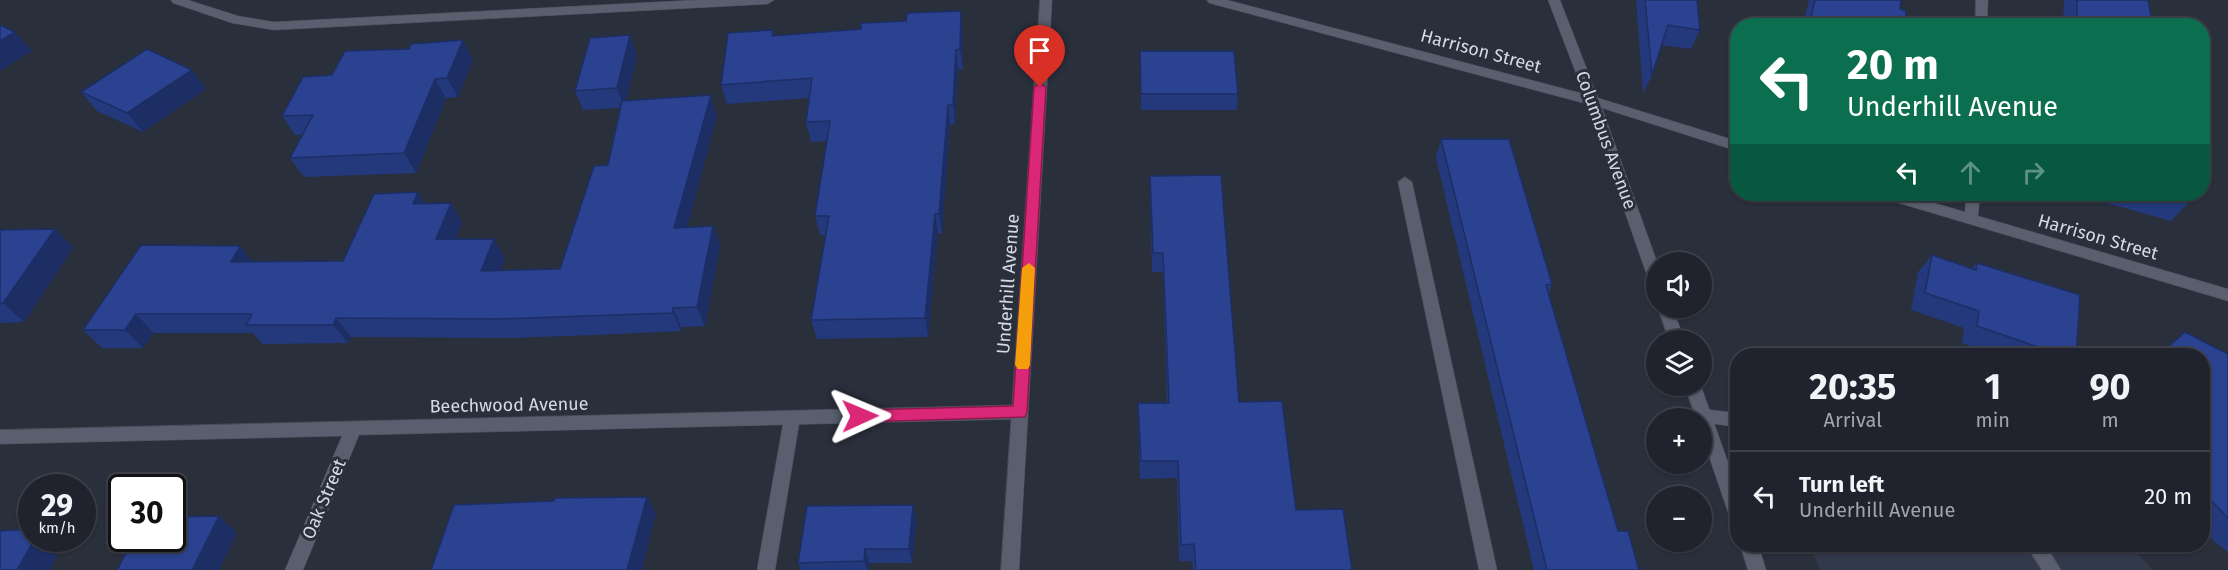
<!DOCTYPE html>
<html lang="en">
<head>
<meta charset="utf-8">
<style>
	body { margin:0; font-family:"Fira Sans",sans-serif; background:#2d2f39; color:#f1f3f6; height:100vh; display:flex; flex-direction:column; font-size:22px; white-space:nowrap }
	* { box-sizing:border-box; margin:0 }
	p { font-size:20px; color:#a2a4aa }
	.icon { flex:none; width:33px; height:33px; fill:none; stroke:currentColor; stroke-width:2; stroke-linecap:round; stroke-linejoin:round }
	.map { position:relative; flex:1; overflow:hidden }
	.panel { position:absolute; left:1730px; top:348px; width:480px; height:204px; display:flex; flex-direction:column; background:#20232d; border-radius:24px; box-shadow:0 2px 4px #0004,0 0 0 2px #3d4049 }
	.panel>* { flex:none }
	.top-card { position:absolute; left:1730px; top:18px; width:480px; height:183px; border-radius:24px; box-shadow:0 2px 4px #0004,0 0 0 2px #3d4049; background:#0b6e4f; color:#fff; overflow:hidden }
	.tools { position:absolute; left:1646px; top:252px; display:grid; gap:12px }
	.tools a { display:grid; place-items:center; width:66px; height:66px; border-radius:50%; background:#20232d; box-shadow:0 2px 4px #0004,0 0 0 2px #3d4049; font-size:30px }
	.speed { position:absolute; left:18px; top:474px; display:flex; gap:12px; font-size:30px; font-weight:700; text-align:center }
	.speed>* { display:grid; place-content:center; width:78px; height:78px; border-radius:50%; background:#20232d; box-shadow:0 2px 4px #0004,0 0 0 2px #3d4049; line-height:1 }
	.speed small { font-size:15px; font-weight:400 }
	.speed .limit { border:3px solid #111; border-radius:9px; background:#fff; color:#111 }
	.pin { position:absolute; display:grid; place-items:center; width:51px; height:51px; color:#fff; margin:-62px -26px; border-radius:50% 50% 50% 0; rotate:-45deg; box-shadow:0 0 6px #0007 }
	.pin .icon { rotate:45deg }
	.me { position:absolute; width:66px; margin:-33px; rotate:89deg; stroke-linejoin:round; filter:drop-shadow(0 0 4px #0008) }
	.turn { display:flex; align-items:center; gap:21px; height:126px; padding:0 18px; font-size:27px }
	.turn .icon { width:78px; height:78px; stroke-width:2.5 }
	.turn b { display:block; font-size:42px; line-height:51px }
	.lanes { display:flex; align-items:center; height:57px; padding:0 18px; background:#0003; justify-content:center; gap:30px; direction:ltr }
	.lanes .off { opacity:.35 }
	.eta { display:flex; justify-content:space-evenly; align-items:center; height:102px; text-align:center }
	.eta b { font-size:36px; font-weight:700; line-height:42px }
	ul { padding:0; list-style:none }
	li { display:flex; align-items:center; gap:18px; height:90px; padding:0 18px; border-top:2px solid #3d4049 }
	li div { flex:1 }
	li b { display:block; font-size:22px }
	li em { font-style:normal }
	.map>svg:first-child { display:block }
</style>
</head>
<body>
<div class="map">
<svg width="2228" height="570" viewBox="0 0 2228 570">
	<rect width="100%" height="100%" fill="#2a2f3c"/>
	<polygon fill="#31394b" points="1810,545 2130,545 2153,570 1820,570"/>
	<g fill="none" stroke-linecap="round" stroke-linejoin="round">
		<defs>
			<g id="service">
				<polygon points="1405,177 1412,182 1497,570 1479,570 1398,182"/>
				<polygon points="1703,409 1737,413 1737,427 1701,422 1701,418 1696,418 1695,416 1697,411"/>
				<polygon points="792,411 798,413 800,418 775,570 757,570 784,418 786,413"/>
				<polygon points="2025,544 2045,544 2061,570 2042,570"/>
			</g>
			<g id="minor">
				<polygon points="171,0 188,0 238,16 274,22 696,0 774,0 768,4 274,30 232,23 173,3"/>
				<polygon points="1207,0 1227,0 1584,94 1548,0 1560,0 1598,98 1737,141 1737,151 1602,108 1657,262 1656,287 1651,285 1649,281 1587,104 1209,3"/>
				<polygon points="1976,0 1988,0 1987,26 1975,26"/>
				<polygon points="1880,194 1903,194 1965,212 1966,194 1980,194 1978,216 2228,289 2228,301 1882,198"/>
				<polygon points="1658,308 1672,308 1685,340 1669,340"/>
				<polygon points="1685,386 1701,386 1737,488 1737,520 1731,517 1728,512 1701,433 1701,418 1696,418"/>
				<polygon points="1020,405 1026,407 1028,412 1026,417 1020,419 359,435 303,570 285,570 342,436 0,444 0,430"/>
				<polygon points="1740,544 1758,544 1766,570 1748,570"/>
			</g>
			<polygon id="tertiary" points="1040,0 1052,0 1019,570 1001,570"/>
		</defs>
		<use href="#service" stroke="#494d58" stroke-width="1"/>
		<use href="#minor" stroke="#494d58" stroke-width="1"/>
		<use href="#tertiary" stroke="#494d58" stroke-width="1"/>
		<use href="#service" fill="#595f6e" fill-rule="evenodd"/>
		<use href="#minor" fill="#595f6e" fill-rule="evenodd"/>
		<use href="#tertiary" fill="#595f6e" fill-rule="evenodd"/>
	</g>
	<g fill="#24397b">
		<polygon points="1636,0 1697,0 1700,30 1691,49 1662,45 1652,75 1643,94"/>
		<polygon points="1809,0 1901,0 1900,9 1904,26 1803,26"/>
		<polygon points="2064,0 2148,0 2153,26 2063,26"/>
		<polygon points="773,30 774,36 963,30 963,69 958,69 955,124 950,125 942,233 938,233 928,337 817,339 811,320 826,235 820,235 815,216 827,141 811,142 806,122 809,98 727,104 721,85"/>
		<polygon points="1140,51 1238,94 1237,110 1141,110"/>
		<polygon points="637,55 626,101 717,115 687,227 713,226 720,245 705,326 681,327 681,331 595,335 510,338 351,337 348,343 262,344 253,333 154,333 143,348 102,348 83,330 240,246 252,262 343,261 425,203 462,222 455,239 505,258 500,271 560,269 608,165 620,108 583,110 575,91"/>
		<polygon points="473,60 458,97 446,98 416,173 304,177 290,158 302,135 295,135 282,116 332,75"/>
		<polygon points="192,70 206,89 143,132 97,111 81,92"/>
		<polygon points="1441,139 1552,284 1549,294 1618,531 1639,570 1534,570 1436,158"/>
		<polygon points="1150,176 1239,402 1296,510 1352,570 1193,570 1192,561 1179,561 1177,478 1140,479 1138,421 1138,403 1167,403 1163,272 1152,272 1150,195"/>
		<polygon points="2092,194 2189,194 2189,202 2171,221 2092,199"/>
		<polygon points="55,229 73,248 24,322 0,323 0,230"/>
		<polygon points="1932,255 1972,268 1977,263 2076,356 1998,356 1962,343 1964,328 1911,310 1918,272"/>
		<polygon points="2185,332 2228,354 2228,552 2215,542 2202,529 2202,356 2160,356"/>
		<polygon points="917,519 912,563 869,563 869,570 801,570 798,563"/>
	</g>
	<g fill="#1d2e64">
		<polygon points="961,11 963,30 963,69 960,49"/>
		<polygon points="15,32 32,51 0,71 0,41"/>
		<polygon points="630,35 637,55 624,108 617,88"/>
		<polygon points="463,40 473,60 458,97 447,78"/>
		<polygon points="956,50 958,69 955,124 953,105"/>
		<polygon points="192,70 206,89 143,132 127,113"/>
		<polygon points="435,79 446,98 416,173 404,153"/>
		<polygon points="711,95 717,115 682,247 674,228"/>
		<polygon points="948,105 950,125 942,233 939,214"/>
		<polygon points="418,192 430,211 413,204"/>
		<polygon points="451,203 462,222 448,258 436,239"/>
		<polygon points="935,214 938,233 928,337 925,318"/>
		<polygon points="713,226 720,245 705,326 697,307"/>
		<polygon points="55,229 73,248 24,322 3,303"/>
		<polygon points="494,239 505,258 492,290 481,271"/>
		<polygon points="240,246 255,265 231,262"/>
		<polygon points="673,308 681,327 681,331 673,313"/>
		<polygon points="136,314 154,333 143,348 125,330"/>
		<polygon points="336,318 351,337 348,343 333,325"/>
		<polygon points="647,497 656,514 642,570 627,570"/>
		<polygon points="913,505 917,519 912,563 909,549"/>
		<polygon points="219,516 237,533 219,570 192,570"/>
		<polygon points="35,538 54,538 63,545 50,570 17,570"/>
		<polygon points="865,549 869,563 869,570 867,570 864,561"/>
	</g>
	<g fill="#2a428f" stroke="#1d2e64" stroke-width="1.5">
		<polygon points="1645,0 1697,0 1700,30 1668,25 1652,75"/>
		<polygon points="1815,0 1901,0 1900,9 1906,11 1904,26 1809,26"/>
		<polygon points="2077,0 2148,0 2153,26 2077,26"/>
		<polygon points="961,11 960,49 956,50 953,105 948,105 939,214 935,214 925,318 811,320 829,216 815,216 830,121 806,122 812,78 721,85 728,33 773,30 772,36 861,29 861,23 906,21 907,13"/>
		<polygon points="0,25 15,32 0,41"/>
		<polygon points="630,35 617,88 575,91 590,38"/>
		<polygon points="463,40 447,78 435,79 404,153 290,158 313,115 282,116 303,77 332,75 345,51 409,49 411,44"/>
		<polygon points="147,49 192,70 127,113 81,92"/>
		<polygon points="1140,51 1234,51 1238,94 1141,94"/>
		<polygon points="711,95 674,228 713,226 697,307 673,308 673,313 585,316 499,319 336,318 333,325 246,325 252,314 136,314 125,330 83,330 141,245 240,246 231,262 343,261 374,194 418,192 413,204 451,203 436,239 494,239 481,271 560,269 594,166 608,165 622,101"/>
		<polygon points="1441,139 1509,139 1552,284 1546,285 1618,531 1628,531 1639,570 1547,570"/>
		<polygon points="1221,175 1239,402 1282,401 1296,510 1343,509 1352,570 1196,570 1194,544 1181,545 1178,461 1141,461 1138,403 1169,403 1163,253 1153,253 1150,176"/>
		<polygon points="2158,194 2189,194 2189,202"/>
		<polygon points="55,229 3,303 0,304 0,230"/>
		<polygon points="1932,255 1976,270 1977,263 2080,295 2076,356 2064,356 1977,326 1979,311 1925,293"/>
		<polygon points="2185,332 2228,354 2228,518 2202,491 2202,356 2164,356 2167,348"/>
		<polygon points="647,497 627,570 431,570 454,505 554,501 555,498"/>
		<polygon points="913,505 909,549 865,549 864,561 798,563 807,506"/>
		<polygon points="219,516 192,570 117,570 134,538 172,538 172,517"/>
		<polygon points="32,529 32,538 35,538 17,570 0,570 0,531"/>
	</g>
	<polygon fill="#db2777" stroke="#8e194d" stroke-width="1.5" points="1040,83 1046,87 1027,412 1025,417 860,422 855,421 853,416 855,412 860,410 1013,406 1034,87"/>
	<polygon fill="#f59e0b" points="1029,263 1035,268 1030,365 1028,369 1018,369 1015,365 1022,268"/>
	<g text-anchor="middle" stroke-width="6" stroke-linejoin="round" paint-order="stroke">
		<g font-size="18" fill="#d6d9e2" stroke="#2a2f3c">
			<text transform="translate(1481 51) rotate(15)" y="6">Harrison Street</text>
			<text transform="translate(1606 140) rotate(70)" y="6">Columbus Avenue</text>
			<text transform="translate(2098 237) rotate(16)" y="6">Harrison Street</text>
			<text transform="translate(1008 284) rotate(-86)" y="6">Underhill Avenue</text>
			<text transform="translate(509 405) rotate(-1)" y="6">Beechwood Avenue</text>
			<text transform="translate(324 499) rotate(-67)" y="6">Oak Street</text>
		</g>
	</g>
</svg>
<div class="tools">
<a><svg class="icon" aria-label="sound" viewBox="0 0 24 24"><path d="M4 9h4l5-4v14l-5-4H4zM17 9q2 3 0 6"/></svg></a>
<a><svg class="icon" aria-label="layers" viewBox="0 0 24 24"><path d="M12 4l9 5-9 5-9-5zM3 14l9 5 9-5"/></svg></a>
<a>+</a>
<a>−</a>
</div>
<div class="speed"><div>29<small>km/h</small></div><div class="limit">30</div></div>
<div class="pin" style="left:1040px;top:87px;background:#d93025"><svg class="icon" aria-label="arrive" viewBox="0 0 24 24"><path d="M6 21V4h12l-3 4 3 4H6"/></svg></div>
<svg class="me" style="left:860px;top:416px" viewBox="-20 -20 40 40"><path d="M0-17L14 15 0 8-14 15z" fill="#db2777" stroke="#fff" stroke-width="4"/></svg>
<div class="top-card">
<div class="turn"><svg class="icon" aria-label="left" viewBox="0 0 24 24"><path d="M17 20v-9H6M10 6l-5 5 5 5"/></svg><div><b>20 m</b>Underhill Avenue</div></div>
<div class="lanes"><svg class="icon" aria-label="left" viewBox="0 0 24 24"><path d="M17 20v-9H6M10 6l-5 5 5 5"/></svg><svg class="icon off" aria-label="ahead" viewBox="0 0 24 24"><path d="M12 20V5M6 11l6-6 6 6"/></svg><svg class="icon off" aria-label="right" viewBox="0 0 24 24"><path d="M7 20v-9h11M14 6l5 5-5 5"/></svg></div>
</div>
<section class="panel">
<div class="eta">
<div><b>20:35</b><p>Arrival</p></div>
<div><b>1</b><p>min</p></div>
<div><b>90</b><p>m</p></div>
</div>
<ul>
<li><svg class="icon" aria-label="left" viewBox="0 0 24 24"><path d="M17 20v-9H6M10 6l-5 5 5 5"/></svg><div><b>Turn left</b><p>Underhill Avenue</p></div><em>20 m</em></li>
</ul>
</section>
</div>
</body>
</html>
